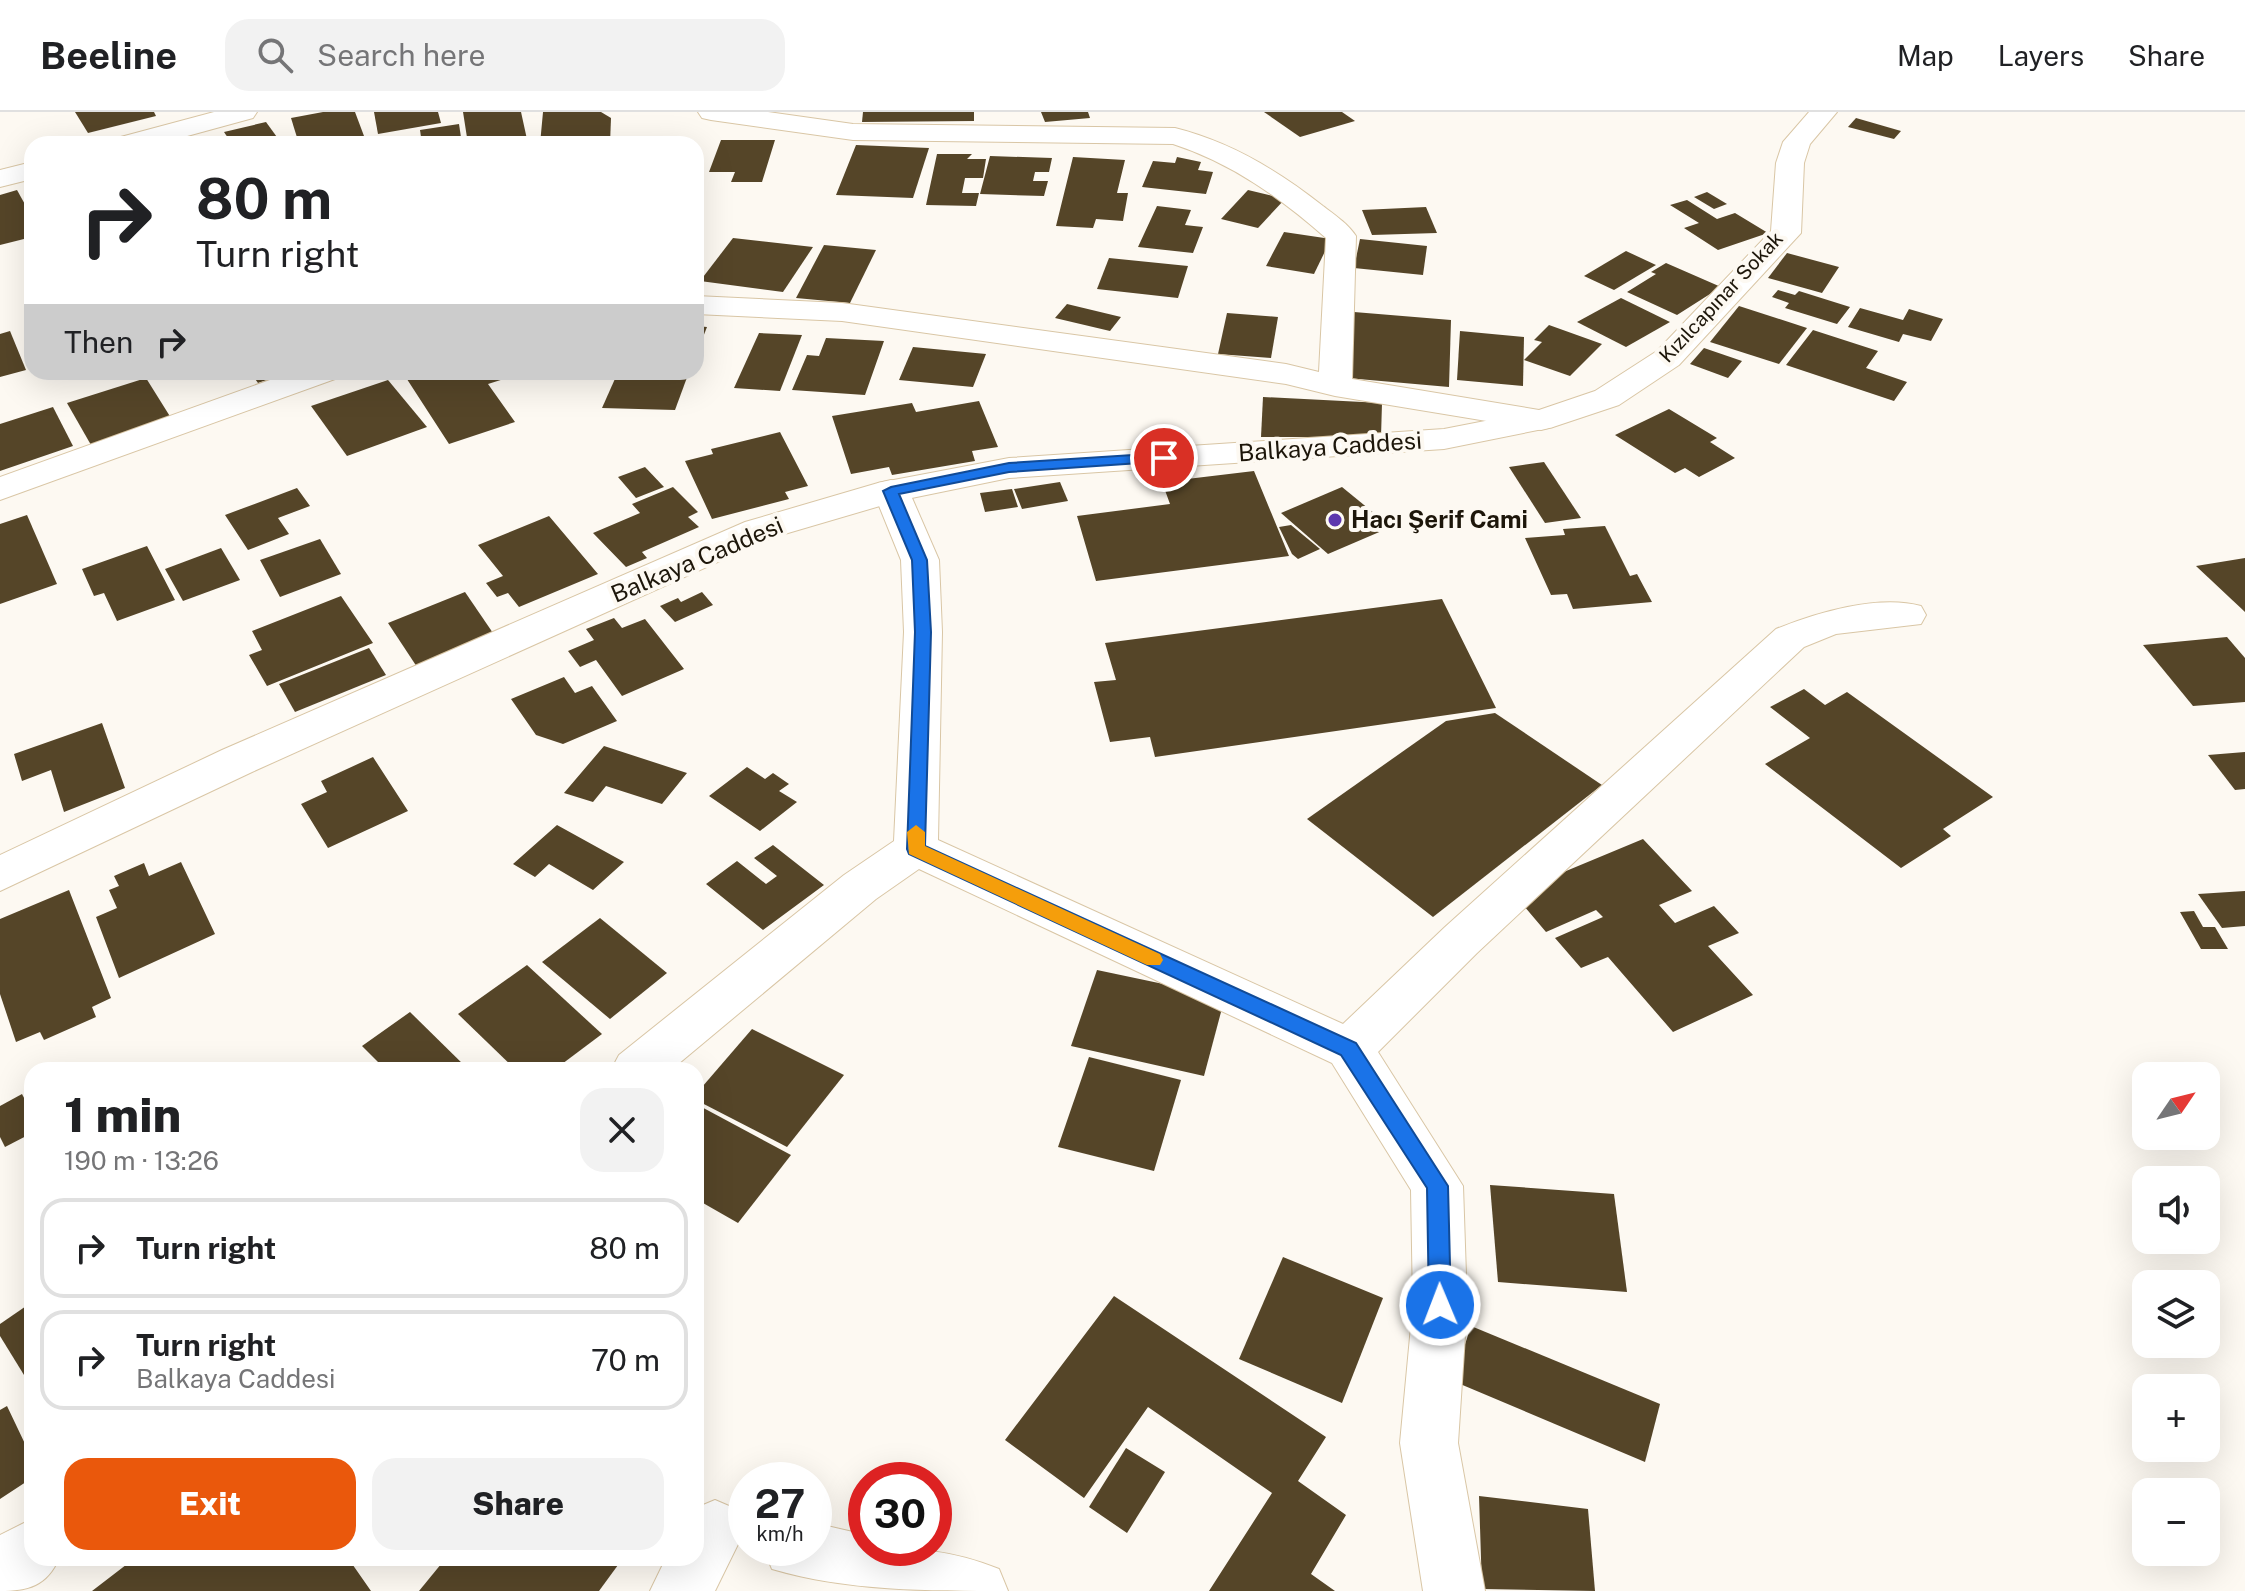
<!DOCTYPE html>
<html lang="en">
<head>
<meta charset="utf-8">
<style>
	body { margin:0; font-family:"Public Sans",sans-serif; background:#f2f2f2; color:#202124; height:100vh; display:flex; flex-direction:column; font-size:30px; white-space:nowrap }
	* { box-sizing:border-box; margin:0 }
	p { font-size:26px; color:#757577 }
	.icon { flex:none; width:44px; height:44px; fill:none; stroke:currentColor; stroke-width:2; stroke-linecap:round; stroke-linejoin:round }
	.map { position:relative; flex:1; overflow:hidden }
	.side { position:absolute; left:24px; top:950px; width:680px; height:504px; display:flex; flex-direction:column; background:#fff; border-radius:24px; box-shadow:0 8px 32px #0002 }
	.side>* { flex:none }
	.guide { position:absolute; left:24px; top:24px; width:680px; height:244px; border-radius:24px; box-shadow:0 8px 32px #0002; background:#fff; color:#202124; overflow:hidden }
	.needle { width:52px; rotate:55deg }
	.controls { position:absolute; left:2132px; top:950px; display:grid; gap:16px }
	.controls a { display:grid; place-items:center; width:88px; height:88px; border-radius:16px; background:#fff; box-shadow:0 8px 32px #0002; font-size:40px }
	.speed { position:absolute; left:728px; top:1350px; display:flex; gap:16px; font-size:40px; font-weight:700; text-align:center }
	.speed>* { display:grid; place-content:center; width:104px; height:104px; border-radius:50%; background:#fff; box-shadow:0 8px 32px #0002; line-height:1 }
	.speed small { font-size:20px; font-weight:400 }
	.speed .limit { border:12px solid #d22; background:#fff; color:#111 }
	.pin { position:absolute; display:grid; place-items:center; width:68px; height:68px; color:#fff; margin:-34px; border:4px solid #fff; border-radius:50%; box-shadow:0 2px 8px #0007 }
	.me { position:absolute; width:88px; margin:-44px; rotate:359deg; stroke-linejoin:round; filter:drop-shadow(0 0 6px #0008) }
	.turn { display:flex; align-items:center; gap:28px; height:168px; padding:0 40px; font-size:36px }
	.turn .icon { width:104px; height:104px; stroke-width:2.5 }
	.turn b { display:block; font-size:56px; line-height:68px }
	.then { display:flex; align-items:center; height:76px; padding:0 40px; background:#0003; gap:16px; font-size:30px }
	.round { display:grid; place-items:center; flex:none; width:84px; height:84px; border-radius:24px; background:#f2f2f2 }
	.headline { display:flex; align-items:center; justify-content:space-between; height:136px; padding:0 40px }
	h1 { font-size:48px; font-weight:800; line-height:60px }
	.action { display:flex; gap:16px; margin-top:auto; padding:16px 40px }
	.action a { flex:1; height:92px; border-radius:24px; background:#ea580c; color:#fff; font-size:32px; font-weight:800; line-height:92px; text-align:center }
	.action a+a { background:#f2f2f2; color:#202124 }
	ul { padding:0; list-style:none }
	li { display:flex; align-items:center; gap:24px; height:100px; margin:0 16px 12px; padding:0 24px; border:4px solid #e0e0e0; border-radius:24px }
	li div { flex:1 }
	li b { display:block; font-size:30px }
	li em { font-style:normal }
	header { display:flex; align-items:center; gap:48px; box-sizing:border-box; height:112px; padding:0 40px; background:#fff; border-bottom:2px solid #e0e0e0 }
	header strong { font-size:38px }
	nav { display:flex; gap:44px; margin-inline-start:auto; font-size:28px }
	.search { width:560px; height:72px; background:#f2f2f2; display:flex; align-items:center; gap:20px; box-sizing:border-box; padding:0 28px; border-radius:24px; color:#757577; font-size:30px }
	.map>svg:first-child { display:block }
</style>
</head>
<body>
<header>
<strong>Beeline</strong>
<div class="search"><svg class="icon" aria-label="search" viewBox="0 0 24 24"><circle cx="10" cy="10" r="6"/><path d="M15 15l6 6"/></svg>Search here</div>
<nav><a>Map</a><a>Layers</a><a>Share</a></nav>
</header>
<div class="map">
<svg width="2245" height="1479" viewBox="0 0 2245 1479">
	<rect width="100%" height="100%" fill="#fdf9f2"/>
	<g fill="#554528">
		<polygon points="75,0 154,0 156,4 88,21"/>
		<polygon points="323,0 355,0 367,32 299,32 291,6"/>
		<polygon points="374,0 438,0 441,11 378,22"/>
		<polygon points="463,0 521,0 528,32 468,32"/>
		<polygon points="543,0 601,0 611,6 610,32 540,32"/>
		<polygon points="863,0 974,0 974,9 862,10"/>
		<polygon points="1041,0 1088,0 1090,6 1045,10"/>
		<polygon points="1264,0 1342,0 1355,9 1300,25"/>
		<polygon points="1856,6 1901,19 1894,27 1848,15"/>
		<polygon points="266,10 282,32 232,32 224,20"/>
		<polygon points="459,12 462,32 422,32 420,18"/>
		<polygon points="721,28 775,28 762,70 731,70 735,60 709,60"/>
		<polygon points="856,33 929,36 913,86 836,83"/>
		<polygon points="937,42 972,42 967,47 986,47 983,66 965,66 962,81 979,81 976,94 926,93"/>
		<polygon points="990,44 1052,46 1049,60 1035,60 1033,69 1048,69 1044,84 980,82"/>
		<polygon points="1073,45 1125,48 1117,81 1128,81 1123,109 1096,107 1093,116 1056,114"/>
		<polygon points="1177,45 1201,50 1198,58 1213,60 1206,82 1142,75 1153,49 1175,51"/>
		<polygon points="17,78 32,105 32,125 0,133 0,83"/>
		<polygon points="1248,78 1285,87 1258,116 1221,107"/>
		<polygon points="1707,80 1727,92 1714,97 1694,85"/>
		<polygon points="1687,88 1717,107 1735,101 1768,121 1718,138 1684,116 1699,111 1670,93"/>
		<polygon points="1157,94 1191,98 1185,113 1203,115 1193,141 1138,135"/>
		<polygon points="1426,95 1437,121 1372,123 1362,98"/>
		<polygon points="1284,120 1331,127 1314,162 1266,154"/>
		<polygon points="733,126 813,135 783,180 700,169"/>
		<polygon points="1360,127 1427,134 1423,163 1354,156"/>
		<polygon points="824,133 876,138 850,191 796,186"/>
		<polygon points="1626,139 1656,153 1614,178 1584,164"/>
		<polygon points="1787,141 1839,155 1822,181 1768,166"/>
		<polygon points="1109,146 1188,154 1178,186 1097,177"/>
		<polygon points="1666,151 1721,175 1677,203 1627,180 1656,162 1651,160"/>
		<polygon points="1778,178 1795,183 1799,179 1850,195 1837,212 1785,196 1789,191 1772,185"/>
		<polygon points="1621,186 1670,210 1626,235 1577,210"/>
		<polygon points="1067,192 1121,205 1110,219 1055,206"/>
		<polygon points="1739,194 1807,216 1779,252 1710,230"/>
		<polygon points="1860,196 1903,208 1909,197 1943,207 1931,229 1903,222 1899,230 1848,215"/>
		<polygon points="1354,200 1451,208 1449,275 1347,266"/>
		<polygon points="1227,201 1278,205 1271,246 1218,242"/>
		<polygon points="1549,213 1602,232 1570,264 1524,248 1542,230 1534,228"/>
		<polygon points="696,214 707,215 696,243"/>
		<polygon points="1813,218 1878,239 1866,256 1907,270 1894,289 1786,253"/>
		<polygon points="10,219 26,258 0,265 0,222"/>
		<polygon points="1460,219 1524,225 1523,274 1457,268"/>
		<polygon points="759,221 802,223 780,279 734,276"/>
		<polygon points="826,226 884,229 865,283 792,278 807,243 819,244"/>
		<polygon points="913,235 986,242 973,275 899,268"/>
		<polygon points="1704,236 1742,249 1728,266 1690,252"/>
		<polygon points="250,260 288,260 288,261 258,271"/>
		<polygon points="407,260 502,260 507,266 488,272 515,310 449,332 403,261"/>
		<polygon points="618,260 689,260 675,298 602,296"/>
		<polygon points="146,266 171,306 91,333 67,291"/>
		<polygon points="388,268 427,315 347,344 311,294"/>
		<polygon points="1263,285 1382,291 1381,325 1261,325"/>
		<polygon points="979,289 998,335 972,339 975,349 892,363 889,355 851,362 832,304 912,291 916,300"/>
		<polygon points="53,295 73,334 0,359 0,312"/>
		<polygon points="1669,297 1717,326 1710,330 1735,346 1699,365 1685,356 1675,361 1615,323"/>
		<polygon points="780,320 808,374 785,380 789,387 712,407 685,349 713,342 711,337"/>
		<polygon points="1544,350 1581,406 1545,411 1509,355"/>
		<polygon points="645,355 664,375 636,386 618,365"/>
		<polygon points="1254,359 1289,444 1096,469 1077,404 1170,392 1162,370"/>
		<polygon points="1060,370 1068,389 1022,397 1014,377"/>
		<polygon points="673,375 698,400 688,405 699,415 642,440 647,446 626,455 593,421 640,401 632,392"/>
		<polygon points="1342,375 1391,415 1328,442 1281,401"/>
		<polygon points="297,376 310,394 278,406 289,422 248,438 225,403"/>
		<polygon points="1012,377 1018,395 985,400 980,381"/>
		<polygon points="27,403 57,472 0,492 0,412"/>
		<polygon points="549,404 598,462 519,495 508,481 497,485 486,471 503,464 478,433"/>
		<polygon points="1291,413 1320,437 1298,447 1292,442 1279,415"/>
		<polygon points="1605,414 1630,464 1637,462 1652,490 1573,497 1567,482 1551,483 1525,426 1565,423 1563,417"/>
		<polygon points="320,427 341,462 280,485 260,448"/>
		<polygon points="147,434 175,488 117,509 104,481 94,484 82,457"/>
		<polygon points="221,436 240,468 183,489 165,457"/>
		<polygon points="2245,446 2245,500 2196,454"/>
		<polygon points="465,480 495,524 417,555 388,511"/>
		<polygon points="702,480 713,493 675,510 660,494 678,486 681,490"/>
		<polygon points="341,484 373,531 267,574 249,543 262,538 252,519"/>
		<polygon points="1442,487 1496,596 1155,645 1150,625 1110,630 1094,570 1116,568 1105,531"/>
		<polygon points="614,506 622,516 645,507 684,557 622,584 596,548 580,555 568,539 594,528 586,517"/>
		<polygon points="2227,525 2245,546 2245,590 2193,594 2143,533"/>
		<polygon points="369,536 386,563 295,600 279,572"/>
		<polygon points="564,565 575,581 592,574 617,609 563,632 536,623 511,587"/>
		<polygon points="1804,577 1825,593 1847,580 1993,685 1943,717 1951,724 1901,756 1765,652 1810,626 1770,595"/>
		<polygon points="1495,601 1602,673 1433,805 1307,707 1446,609"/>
		<polygon points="102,611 125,676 64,700 51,658 22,669 14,642"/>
		<polygon points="604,634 687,661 662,692 606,674 593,690 564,681"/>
		<polygon points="2245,640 2245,677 2235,678 2208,643"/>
		<polygon points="373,645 408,699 328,736 301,692 327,680 321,669"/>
		<polygon points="747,655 765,667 773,661 789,672 779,679 797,690 760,719 709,684"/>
		<polygon points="557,713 624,750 593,778 549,752 535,765 513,752"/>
		<polygon points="1643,727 1692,779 1659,793 1675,811 1714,794 1739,821 1708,834 1753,883 1673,920 1608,845 1581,856 1555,826 1603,805 1596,798 1546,820 1513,781"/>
		<polygon points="773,733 824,773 763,818 706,772 737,749 766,772 777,764 754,746"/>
		<polygon points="181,750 215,822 119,866 96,805 117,796 109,778 119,774 114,764 144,751 149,764"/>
		<polygon points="69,778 111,886 92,895 96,905 44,928 40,920 16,930 0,882 0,807"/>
		<polygon points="2245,779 2245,814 2222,816 2198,782"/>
		<polygon points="2194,799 2203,815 2215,815 2228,837 2201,837 2180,800"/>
		<polygon points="600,806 667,861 610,907 542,850"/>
		<polygon points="527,853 602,922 554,958 516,958 458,902"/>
		<polygon points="1097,858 1225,885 1204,964 1071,934"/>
		<polygon points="410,900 469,958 386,958 362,934"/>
		<polygon points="752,917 844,963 787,1035 696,988 696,982"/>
		<polygon points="1089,945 1181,968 1154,1059 1058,1035"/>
		<polygon points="22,982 32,1001 32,1021 5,1035 0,1025 0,994"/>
		<polygon points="696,992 791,1043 738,1111 696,1087"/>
		<polygon points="1490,1073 1614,1082 1627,1180 1498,1170"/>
		<polygon points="1283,1145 1383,1186 1342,1291 1239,1247"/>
		<polygon points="1114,1184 1326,1325 1298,1369 1346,1403 1311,1462 1335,1479 1209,1479 1272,1381 1148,1295 1084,1386 1005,1328"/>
		<polygon points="32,1190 32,1276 0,1224 0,1212"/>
		<polygon points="1471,1214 1660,1292 1645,1350 1453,1269"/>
		<polygon points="7,1294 27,1336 32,1333 32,1366 0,1387 0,1298"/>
		<polygon points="1126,1336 1165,1360 1127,1421 1089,1395"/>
		<polygon points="1479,1384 1588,1397 1595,1479 1482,1477"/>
		<polygon points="135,1446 166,1446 171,1454 181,1446 348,1446 371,1479 92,1479"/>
		<polygon points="446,1446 607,1446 618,1453 599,1479 419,1479"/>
	</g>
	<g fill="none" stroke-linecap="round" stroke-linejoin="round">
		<defs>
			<g id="minor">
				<polygon points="214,0 257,0 253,6 158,32 113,32 117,26"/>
				<path d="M698 0H768L853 12 1175 16C1231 30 1279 59 1323 94 1335 103 1348 112 1356 124L1352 267 1539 298 1595 279 1657 239 1771 119 1776 51 1783 30 1809 0H1837L1810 32 1804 51 1801 121 1679 253 1619 293 1553 315 1541 318 1335 284 1286 272 842 209 696 202V184L842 191 1286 252 1319 260 1326 126C1280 86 1232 51 1173 32L853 28 711 8 702 6Z"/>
				<polygon points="32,50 32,67 0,75 0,58"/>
				<polygon points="292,260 339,260 335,267 0,388 0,365"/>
				<path d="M891 368 904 371 909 379 939 448 942 520 938 728 1343 912 1445 815 1776 517C1816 501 1878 482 1921 494L1926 503 1921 512 1836 522 1804 535 1477 841 1378 940 1463 1074 1467 1193 1458 1331 1485 1479H1423L1400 1331 1413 1193 1411 1078 1332 951 919 757 876 787 671 958H611L619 943 844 763 894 729 904 520 901 448 873 379 878 371Z"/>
				<polygon points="715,1388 736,1397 745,1418 715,1479 650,1479 666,1446 696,1446 696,1396"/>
				<path d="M32 1407V1446H59C47 1474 28 1479 0 1479V1423Z"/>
				<path d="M814 1411 866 1423V1436C915 1436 953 1438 999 1457L1008 1479C928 1479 846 1479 772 1457L763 1436H814Z"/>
			</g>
			<polygon id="tertiary" points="1541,298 1553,301 1558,308 1553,315 1444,337 1009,366 897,389 771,426 252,660 0,779 0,743 222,638 745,410 878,371 1009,346 1444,317"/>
		</defs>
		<use href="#minor" stroke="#d9c6a5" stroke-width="2"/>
		<use href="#tertiary" stroke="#d9c6a5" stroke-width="2"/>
		<use href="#minor" fill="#fff" fill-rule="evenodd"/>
		<use href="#tertiary" fill="#fff" fill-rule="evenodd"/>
	</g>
	<polygon fill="#1a73e8" stroke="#114b97" stroke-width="2" points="1164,341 1172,346 1169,349 1009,360 899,382 927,448 931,520 925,734 1356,931 1448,1074 1451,1193 1448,1200 1440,1203 1432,1200 1429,1193 1427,1076 1341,943 909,742 907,737 915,520 912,448 883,379 891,375 1009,351"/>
	<polygon fill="#f59e0b" points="916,713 925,720 925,734 1160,842 1163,848 1160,853 1147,853 909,742 907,720"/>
	<circle fill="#5c36ae" stroke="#fdf9f2" stroke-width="3" cx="1335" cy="408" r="8"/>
	<g text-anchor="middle" stroke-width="8" stroke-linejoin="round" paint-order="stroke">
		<g font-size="20" fill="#1d160a" stroke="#fdf9f2">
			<text transform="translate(1721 185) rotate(-47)" y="7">Kızılcapınar Sokak</text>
		</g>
		<g font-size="24" fill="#1d160a" stroke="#fdf9f2">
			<text transform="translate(1330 335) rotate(-4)" y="8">Balkaya Caddesi</text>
			<text transform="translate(697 448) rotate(-23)" y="8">Balkaya Caddesi</text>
		</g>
		<g font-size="24" font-weight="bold" fill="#1d160a" stroke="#fdf9f2" text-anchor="start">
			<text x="1351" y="416">Hacı Şerif Cami</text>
		</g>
	</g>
</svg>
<div class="controls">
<a><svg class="needle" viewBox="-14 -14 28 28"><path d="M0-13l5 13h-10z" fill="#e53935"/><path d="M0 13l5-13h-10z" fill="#757577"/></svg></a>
<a><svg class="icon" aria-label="sound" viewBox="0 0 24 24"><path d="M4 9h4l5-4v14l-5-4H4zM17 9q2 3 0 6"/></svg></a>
<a><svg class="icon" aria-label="layers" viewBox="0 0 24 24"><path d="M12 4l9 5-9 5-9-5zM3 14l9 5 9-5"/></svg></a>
<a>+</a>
<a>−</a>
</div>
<div class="speed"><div>27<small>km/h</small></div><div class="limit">30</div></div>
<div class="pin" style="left:1164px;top:346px;background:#d93025"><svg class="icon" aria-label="arrive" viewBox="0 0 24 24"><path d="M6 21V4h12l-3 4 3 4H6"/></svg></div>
<svg class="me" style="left:1440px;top:1193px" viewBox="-20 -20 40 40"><circle r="17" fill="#1a73e8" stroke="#fff" stroke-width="3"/><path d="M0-11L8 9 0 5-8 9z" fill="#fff"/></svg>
<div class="guide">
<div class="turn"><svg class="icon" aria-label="right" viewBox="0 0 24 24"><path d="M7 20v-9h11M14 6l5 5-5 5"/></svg><div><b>80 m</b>Turn right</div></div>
<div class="then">Then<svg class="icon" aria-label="right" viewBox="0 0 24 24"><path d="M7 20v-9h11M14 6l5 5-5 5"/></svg></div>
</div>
<section class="side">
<div class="headline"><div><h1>1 min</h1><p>190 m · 13:26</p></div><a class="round"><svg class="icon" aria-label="close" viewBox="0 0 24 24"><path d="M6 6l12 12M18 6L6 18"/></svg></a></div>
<ul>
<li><svg class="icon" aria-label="right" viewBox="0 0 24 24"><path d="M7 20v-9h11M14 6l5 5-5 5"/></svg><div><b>Turn right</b></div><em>80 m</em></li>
<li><svg class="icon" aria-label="right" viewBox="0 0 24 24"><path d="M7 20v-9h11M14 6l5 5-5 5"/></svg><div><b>Turn right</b><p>Balkaya Caddesi</p></div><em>70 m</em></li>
</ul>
<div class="action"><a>Exit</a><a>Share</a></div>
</section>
</div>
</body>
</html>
